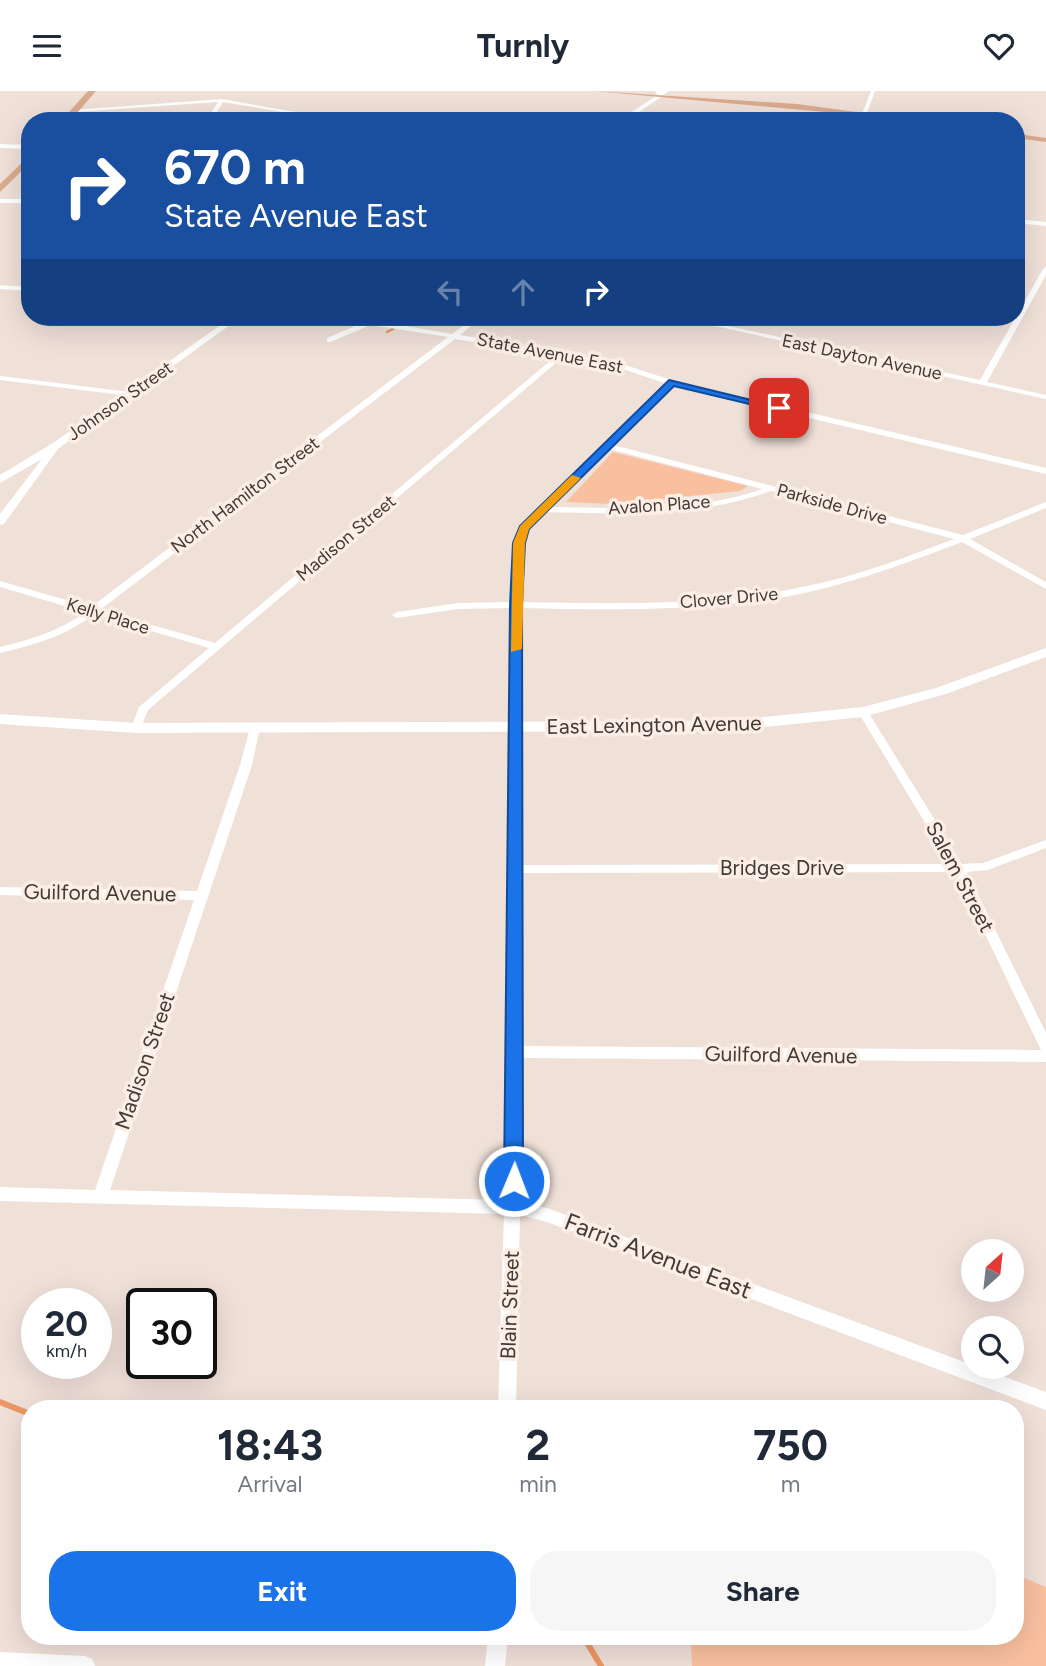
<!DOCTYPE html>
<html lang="en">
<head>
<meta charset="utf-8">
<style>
	body { margin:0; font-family:Figtree,sans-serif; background:#f6f6f7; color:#1f2937; height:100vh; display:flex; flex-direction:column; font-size:26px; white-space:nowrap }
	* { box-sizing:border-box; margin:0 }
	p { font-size:23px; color:#747a83 }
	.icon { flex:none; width:38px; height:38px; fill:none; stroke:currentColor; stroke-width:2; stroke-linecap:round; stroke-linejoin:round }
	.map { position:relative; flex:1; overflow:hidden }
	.side { position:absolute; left:21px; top:1309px; width:1003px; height:245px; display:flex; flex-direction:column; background:#fff; border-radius:28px; box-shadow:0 7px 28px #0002 }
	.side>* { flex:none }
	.banner { position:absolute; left:21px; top:21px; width:1004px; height:214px; border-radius:28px; box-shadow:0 7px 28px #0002; background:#1a4fa0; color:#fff; overflow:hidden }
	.needle { width:46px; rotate:27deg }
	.buttons { position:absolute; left:961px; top:1148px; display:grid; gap:14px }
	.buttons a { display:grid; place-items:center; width:63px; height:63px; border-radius:50%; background:#fff; box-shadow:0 7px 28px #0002; font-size:35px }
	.speed { position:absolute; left:21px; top:1197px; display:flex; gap:14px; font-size:35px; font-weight:700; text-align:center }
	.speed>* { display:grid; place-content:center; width:91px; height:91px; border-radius:50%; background:#fff; box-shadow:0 7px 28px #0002; line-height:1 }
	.speed small { font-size:18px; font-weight:400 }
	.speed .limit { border:4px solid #111; border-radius:10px; background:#fff; color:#111 }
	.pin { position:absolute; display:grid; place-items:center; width:60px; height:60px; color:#fff; margin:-30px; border-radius:14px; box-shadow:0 4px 10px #0006 }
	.me { position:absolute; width:77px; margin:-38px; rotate:1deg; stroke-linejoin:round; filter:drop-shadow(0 0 5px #0008) }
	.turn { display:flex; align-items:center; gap:24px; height:147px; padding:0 28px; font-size:32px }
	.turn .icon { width:91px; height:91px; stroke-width:2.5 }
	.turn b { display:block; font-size:49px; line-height:60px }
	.lanes { display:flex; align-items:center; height:66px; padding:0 28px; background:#0003; justify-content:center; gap:35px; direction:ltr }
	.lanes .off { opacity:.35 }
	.eta { display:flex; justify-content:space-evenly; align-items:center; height:119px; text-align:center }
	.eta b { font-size:42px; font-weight:700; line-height:49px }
	.action { display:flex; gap:14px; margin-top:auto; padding:14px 28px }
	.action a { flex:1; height:80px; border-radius:28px; background:#1a73e8; color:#fff; font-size:28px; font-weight:700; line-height:80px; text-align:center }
	.action a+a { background:#f6f6f7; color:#1f2937 }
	header { display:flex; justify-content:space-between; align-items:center; height:91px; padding:0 28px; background:#fff; font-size:32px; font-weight:700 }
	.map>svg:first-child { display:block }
</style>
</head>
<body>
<header><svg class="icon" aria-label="menu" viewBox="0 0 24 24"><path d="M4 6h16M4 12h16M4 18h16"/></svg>Turnly<svg class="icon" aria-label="heart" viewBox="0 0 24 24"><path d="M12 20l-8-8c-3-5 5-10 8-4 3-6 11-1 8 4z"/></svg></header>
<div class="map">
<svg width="1046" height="1575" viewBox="0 0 1046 1575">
	<rect width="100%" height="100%" fill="#efe0d8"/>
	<g fill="#f9c09f">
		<polygon points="613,361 748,395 740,400 610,413 566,411"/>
		<polygon points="1015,1483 1046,1496 1046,1575 692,1575 691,1545 1015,1545"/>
	</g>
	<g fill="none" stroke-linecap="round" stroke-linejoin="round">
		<polyline stroke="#ed9764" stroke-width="2.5" points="387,241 393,238"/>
		<g stroke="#ed9764" stroke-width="6">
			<polyline points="0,1311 30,1323"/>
			<polyline points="583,1545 601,1575"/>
		</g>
		<g fill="#fff" fill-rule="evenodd">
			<polygon points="871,0 875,0 867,22 862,23"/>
			<polygon points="222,8 347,30 335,30 223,11 211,30 206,30 218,11 75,21 72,19"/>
			<polygon points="438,27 440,30 434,30"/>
			<rect x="0" y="108" width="30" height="4"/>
			<polygon points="1017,128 1046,131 1046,135 1017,132"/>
			<polygon points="1046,176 1046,184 987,291 1046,304 1046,308 674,226 686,226 980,289 1043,178"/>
			<polygon points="0,194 30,196 30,200 0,198"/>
			<path d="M334 226 371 229 452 243 475 226H482L460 244 616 271 674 290 1046 377V383L674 295 613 354 963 444 1046 411V417L970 448 1046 491V498L962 451C899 475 835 499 767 509 686 520 602 519 521 517L522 774 950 773 858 621 859 619H867L962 773 983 772 1046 749V757L988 779 967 781 1046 942V971L523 967 520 1111 547 1117 1046 1301V1319L547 1131 520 1124 516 1318H498L504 1123 0 1110V1096L95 1099 194 809 0 804V796L197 800 240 674 250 637 255 634 260 637 252 674 110 1099 505 1109 509 961 510 781 508 778 510 775 511 517 458 518 397 527 392 524 397 521 458 512 511 511 514 452 521 435 667 293 614 275 564 265 148 619 140 639 136 640 131 637 139 616 209 557 94 523C66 545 34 554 0 562V556C30 549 60 540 85 521L0 496V490L91 516 448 246 371 234 330 251H327V247L362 232 337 228ZM455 248 557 264 215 552 100 519ZM609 358 762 398C698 421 618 417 551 416ZM771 400 954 448C906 466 858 485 807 495 716 515 615 513 521 511L524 452 528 438 546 421C620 423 701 426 771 400ZM955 781 1041 959 523 955 522 782Z"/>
			<polygon points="0,285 130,301 134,303 130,305 0,289"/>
			<polygon points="488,1545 508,1545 505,1575 485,1575"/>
			<polygon points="0,1561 85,1565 92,1568 95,1575 0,1575"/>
		</g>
		<g fill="#fff" fill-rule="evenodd">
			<polygon points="659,3 661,6 626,30 618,30"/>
			<polygon points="0,53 30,54 30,58 0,57"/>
			<polygon points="232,226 241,226 58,358 4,433 0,434 0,423 42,368 0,392 0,384 53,352"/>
		</g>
		<g fill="#fff" fill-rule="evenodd">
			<polygon points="655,0 669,0 659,7"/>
			<polygon points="1046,557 1046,566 946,603 863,626 726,640 136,642 0,633 0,623 136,632 726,630 863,616 936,597"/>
		</g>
		<g fill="#daab8e" fill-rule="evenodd">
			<polygon points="88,0 96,0 70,30 61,30"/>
			<polygon points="594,0 797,13 924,30"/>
			<polygon points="1017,43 1046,47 1046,51 1017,47"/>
			<polygon points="30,64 30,72 0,101 0,93"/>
		</g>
	</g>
	<polygon fill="#1a73e8" stroke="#114b97" stroke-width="2" points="669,289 784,317 779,320 674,295 529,438 525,452 522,514 523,1090 521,1096 514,1099 507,1096 504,1090 510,514 513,452 520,435"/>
	<polygon fill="#f59e0b" points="572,384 581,387 529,438 525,452 522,558 511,561 513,452 520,435"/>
	<g text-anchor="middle" stroke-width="7" stroke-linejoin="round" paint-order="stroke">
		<g font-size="18" fill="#403b37" stroke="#fcede5">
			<text transform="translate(550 262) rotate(11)" y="6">State Avenue East</text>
			<text transform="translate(862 266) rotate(12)" y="6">East Dayton Avenue</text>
			<text transform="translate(120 310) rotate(-35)" y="6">Johnson Street</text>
			<text transform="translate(245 404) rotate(-37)" y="6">North Hamilton Street</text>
			<text transform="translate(832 413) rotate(15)" y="6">Parkside Drive</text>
			<text transform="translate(659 414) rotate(-4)" y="6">Avalon Place</text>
			<text transform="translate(346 447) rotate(-40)" y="6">Madison Street</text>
			<text transform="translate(729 507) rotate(-5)" y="6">Clover Drive</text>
			<text transform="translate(108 525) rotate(17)" y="6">Kelly Place</text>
		</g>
		<g font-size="21" fill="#403b37" stroke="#fcede5">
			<text transform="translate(654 634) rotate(-1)" y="7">East Lexington Avenue</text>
			<text x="782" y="784">Bridges Drive</text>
			<text transform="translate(960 786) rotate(62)" y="7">Salem Street</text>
			<text transform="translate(100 802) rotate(1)" y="7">Guilford Avenue</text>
			<text transform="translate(781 964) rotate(1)" y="7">Guilford Avenue</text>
			<text transform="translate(145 970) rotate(-71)" y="7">Madison Street</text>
			<text transform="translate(510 1214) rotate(-88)" y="7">Blain Street</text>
		</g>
		<g font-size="24" fill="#403b37" stroke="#fcede5">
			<text transform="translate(658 1165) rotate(21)" y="8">Farris Avenue East</text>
		</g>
	</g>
</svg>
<div class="buttons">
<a><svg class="needle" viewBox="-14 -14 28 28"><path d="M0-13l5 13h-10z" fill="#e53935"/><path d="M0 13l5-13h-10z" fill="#747a83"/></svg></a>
<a><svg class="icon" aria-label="search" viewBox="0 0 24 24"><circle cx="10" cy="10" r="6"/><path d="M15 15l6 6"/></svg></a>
</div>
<div class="speed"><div>20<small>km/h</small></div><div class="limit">30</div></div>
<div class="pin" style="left:779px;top:317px;background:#d93025"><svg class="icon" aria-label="arrive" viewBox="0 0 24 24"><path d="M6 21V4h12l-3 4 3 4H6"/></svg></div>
<svg class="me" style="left:514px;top:1090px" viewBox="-20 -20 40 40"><circle r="17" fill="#1a73e8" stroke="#fff" stroke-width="3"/><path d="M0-11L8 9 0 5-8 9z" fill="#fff"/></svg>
<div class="banner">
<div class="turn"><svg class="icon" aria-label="right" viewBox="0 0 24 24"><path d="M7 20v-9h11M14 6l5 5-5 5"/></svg><div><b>670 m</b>State Avenue East</div></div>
<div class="lanes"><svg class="icon off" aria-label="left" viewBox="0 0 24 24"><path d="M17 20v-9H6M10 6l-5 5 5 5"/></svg><svg class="icon off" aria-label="ahead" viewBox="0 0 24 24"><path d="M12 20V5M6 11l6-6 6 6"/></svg><svg class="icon" aria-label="right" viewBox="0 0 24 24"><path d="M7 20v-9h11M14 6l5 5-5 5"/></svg></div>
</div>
<section class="side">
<div class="eta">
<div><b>18:43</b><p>Arrival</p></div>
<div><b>2</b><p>min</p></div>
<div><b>750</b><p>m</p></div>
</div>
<div class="action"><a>Exit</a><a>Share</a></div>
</section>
</div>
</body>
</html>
